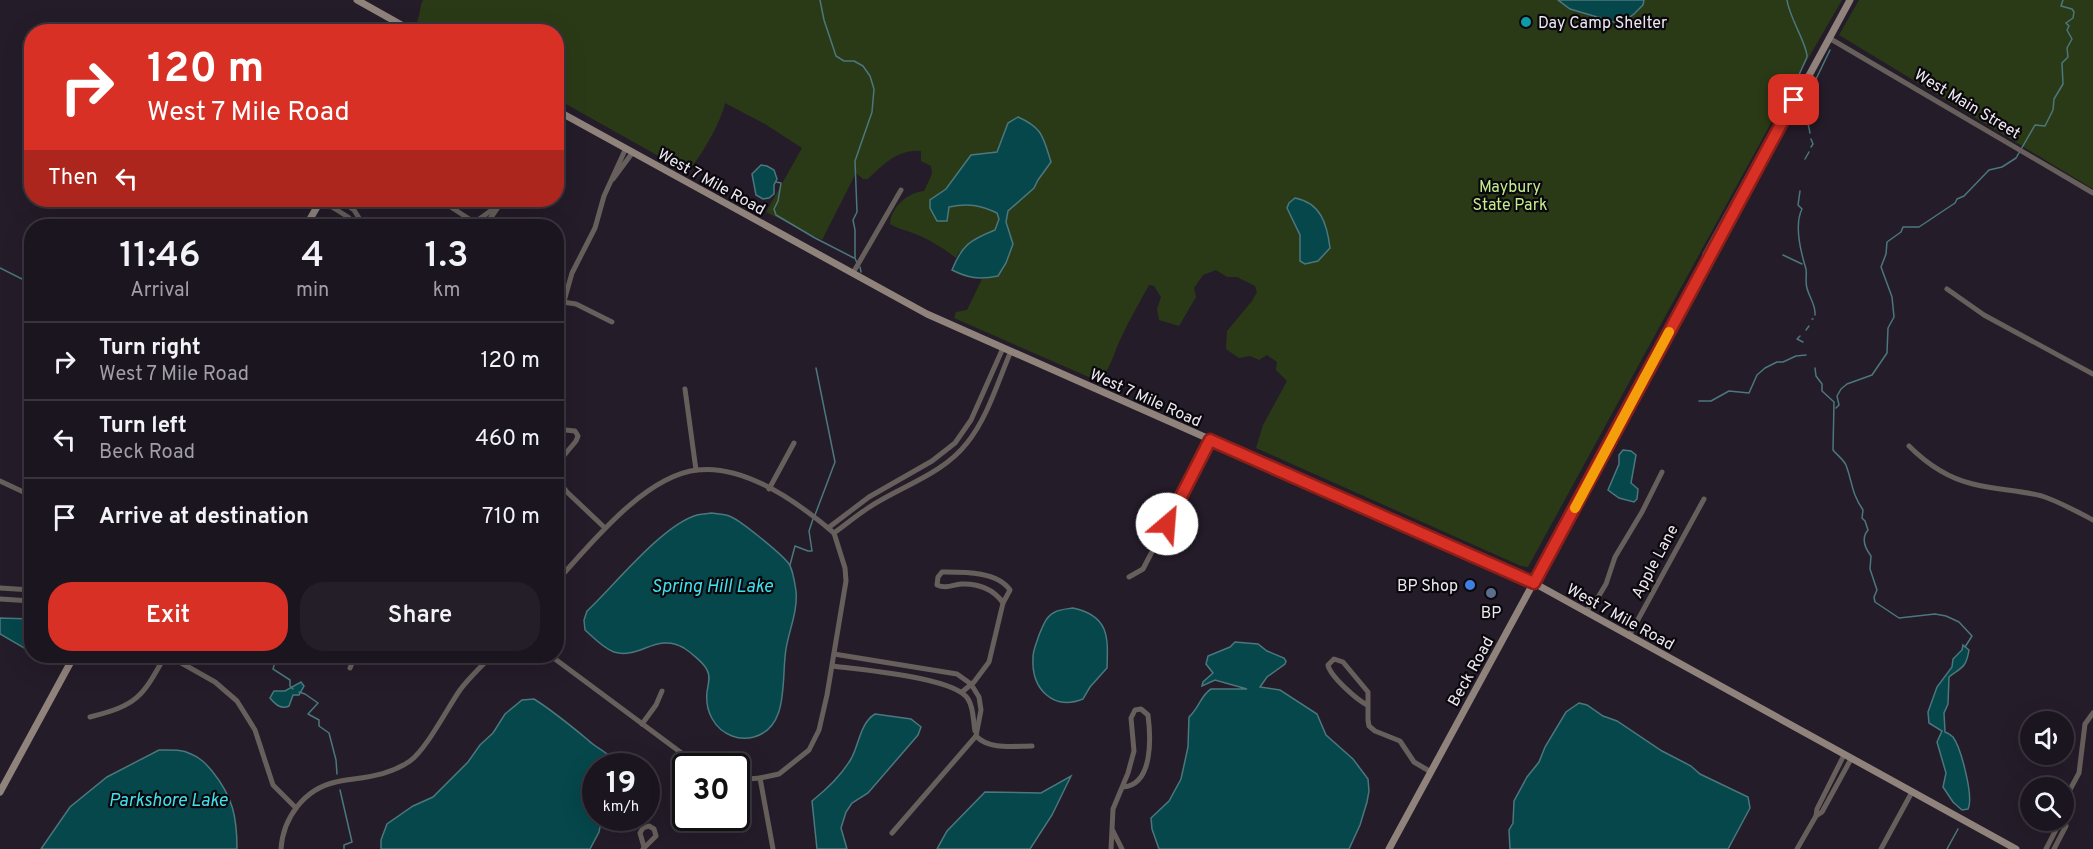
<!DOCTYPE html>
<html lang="en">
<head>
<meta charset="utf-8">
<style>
	body { margin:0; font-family:Overpass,sans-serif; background:#241e28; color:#f1f3f6; height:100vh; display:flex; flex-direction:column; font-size:22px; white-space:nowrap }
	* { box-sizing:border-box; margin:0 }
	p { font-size:20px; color:#a09fa4 }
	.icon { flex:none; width:33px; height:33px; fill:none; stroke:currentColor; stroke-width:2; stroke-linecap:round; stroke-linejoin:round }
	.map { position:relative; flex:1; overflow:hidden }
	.details { position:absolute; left:24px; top:219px; width:540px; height:444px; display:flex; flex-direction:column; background:#1b151f; border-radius:24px; box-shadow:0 6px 24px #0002,0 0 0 2px #39343d }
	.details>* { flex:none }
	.hud { position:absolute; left:24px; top:24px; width:540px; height:183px; border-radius:24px; box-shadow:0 6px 24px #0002,0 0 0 2px #39343d; background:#d93025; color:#fff; overflow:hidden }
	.buttons { position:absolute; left:2020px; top:711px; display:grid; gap:12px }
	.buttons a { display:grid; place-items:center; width:54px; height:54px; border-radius:50%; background:#1b151f; box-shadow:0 6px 24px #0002,0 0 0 2px #39343d; font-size:30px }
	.speed { position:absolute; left:582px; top:753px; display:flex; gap:12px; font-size:30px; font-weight:700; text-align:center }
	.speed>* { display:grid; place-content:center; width:78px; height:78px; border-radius:50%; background:#1b151f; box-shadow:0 6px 24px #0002,0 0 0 2px #39343d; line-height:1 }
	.speed small { font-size:15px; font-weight:400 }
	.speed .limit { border:3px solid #111; border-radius:9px; background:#fff; color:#111 }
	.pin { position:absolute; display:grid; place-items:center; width:51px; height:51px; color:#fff; margin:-26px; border-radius:12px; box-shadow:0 3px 9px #0006 }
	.me { position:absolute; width:66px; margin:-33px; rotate:27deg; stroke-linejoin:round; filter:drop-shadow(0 0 4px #0008) }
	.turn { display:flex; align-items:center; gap:21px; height:126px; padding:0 24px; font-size:27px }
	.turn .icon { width:78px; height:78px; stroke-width:2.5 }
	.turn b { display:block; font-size:42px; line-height:51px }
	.then { display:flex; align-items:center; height:57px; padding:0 24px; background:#0003; gap:12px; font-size:22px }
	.eta { display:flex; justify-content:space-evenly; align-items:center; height:102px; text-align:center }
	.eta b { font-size:36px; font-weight:600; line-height:42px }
	.button { display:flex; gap:12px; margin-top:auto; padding:12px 24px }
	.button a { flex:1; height:69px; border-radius:24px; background:#d93025; color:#fff; font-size:24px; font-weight:600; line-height:69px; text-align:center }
	.button a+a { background:#241e28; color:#f1f3f6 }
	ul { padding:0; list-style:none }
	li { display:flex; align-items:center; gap:18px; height:78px; padding:0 24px; border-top:2px solid #39343d }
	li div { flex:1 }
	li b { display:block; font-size:22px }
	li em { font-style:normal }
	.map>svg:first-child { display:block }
</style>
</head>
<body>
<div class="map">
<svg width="2093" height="849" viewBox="0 0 2093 849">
	<rect width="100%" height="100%" fill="#241c29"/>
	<g fill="#2b3a16">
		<path d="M423 0H1842L1776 114 1528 567 1521 566 1256 448 1263 425 1287 381 1276 370 1277 362 1267 355 1259 360 1250 356 1239 358 1226 349 1227 331 1252 301 1257 292 1255 286 1237 277H1227L1216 270 1203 275 1194 288 1196 297 1179 326 1159 320 1157 309 1161 297 1154 286 1149 285C1140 302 1130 318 1122 336 1114 351 1113 364 1101 379L1091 378 954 318 956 312 967 310 982 279 996 277 959 252 956 258C943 248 929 239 913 233 905 230 898 229 890 224 891 207 907 193 924 191L932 174 931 166 921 161V151C898 149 884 164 868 179H863L856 173 822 240 766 212 802 148 765 124 725 103C722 120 700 159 687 172L557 99 556 32 431 31 418 25 419 22 417 21C421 14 419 7 423 0Z"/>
		<polygon points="1859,0 2093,0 2093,189 1839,35"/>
	</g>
	<g fill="#05474b" stroke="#4b777d" stroke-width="1.5">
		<polygon points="1558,0 1644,0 1643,5 1634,14 1627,19 1614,22 1570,9"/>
		<path d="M1018 117C1043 128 1043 137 1051 162L1038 180 1034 188 1008 211 1006 222 1013 244 1006 263 998 276C979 280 968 278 952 270 962 245 970 240 995 230L999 219 997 213C980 205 968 203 949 207L947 221H937L930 208V200L946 189 971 155 997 152 1008 123Z"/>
		<polygon points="761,165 767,166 774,170 777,179 774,185 774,194 769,198 763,199 756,195 752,174"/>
		<path d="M1295 198C1321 203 1327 224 1330 248L1318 261 1305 264 1300 261V235L1287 208 1289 203Z"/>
		<polygon points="1623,450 1631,451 1636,455 1631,483 1638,489 1637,499 1634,502 1619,498 1608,490 1619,464 1619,455"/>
		<path d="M711 513C717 514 724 514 729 516 739 519 783 555 789 564 793 570 795 584 796 591 798 611 789 630 786 649 781 678 790 727 754 737 746 739 740 739 732 736 714 729 705 711 707 692 708 685 711 676 707 670 704 663 690 652 684 648 657 632 639 660 614 652 603 648 594 638 585 630L584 620 587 611C614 586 662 525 697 515 701 514 706 514 711 513Z"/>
		<path d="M1073 608C1110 616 1108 638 1107 668L1090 687 1083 699C1053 711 1031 689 1033 657 1033 650 1037 642 1039 635 1043 626 1046 616 1055 612 1061 609 1067 609 1073 608Z"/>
		<polygon points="0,618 31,619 31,652 0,634"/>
		<path d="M1235 642 1258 644 1267 651 1284 658 1286 661 1285 664 1267 677 1260 687 1280 690 1317 714 1326 735 1353 759 1368 779 1369 791 1367 802 1360 825 1349 849H1159L1152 829 1151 818 1169 801 1181 779 1188 747 1189 717C1199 708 1201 695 1211 689H1247L1215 680 1202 686 1203 682 1213 673 1206 664 1208 656 1230 647Z"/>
		<path d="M1963 645 1969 650C1966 668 1962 667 1949 677L1948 704 1944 713 1945 732C1948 733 1951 735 1953 737 1961 748 1974 797 1968 809L1962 810 1953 802 1943 787 1946 773 1937 742 1942 731 1929 723 1928 712 1937 687 1952 667 1953 659 1962 650Z"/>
		<path d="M301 682 304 686 299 695H293L289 706C281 710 275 704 270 698L274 691H285Z"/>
		<path d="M534 699C553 711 570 725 588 740 598 750 611 752 615 766H596V818H602L599 832 590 849H381V840L387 824 413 806 433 797 468 762 480 745 493 733 505 714 522 700Z"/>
		<polygon points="1579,703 1587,705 1603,716 1617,721 1662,751 1691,766 1700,774 1748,797 1750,808 1728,849 1510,849 1509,830 1513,823 1514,801 1527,777 1539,762 1545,747 1566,712"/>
		<path d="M875 714 911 719 921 727 918 735 868 793 852 803 846 812 841 828 847 849H817L812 801C827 789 841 776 851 759 859 745 860 723 875 714Z"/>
		<path d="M159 750C170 750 181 749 191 754 201 758 206 764 212 771 233 797 237 817 237 849H41L70 807 107 777Z"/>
		<polygon points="1071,776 1052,815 1030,849 937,849 947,831 985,792 1041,793"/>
	</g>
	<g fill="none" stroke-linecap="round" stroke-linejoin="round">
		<g stroke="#4b777d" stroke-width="1.5">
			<polyline points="820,0 824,20 836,56 844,61 854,61 863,66 870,76 874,89 872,112 855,161 857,212 853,220 855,230 855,258 857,263"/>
			<polyline points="1810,133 1804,104 1830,50"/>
			<polyline points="1811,147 1813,144 1811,139"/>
			<polyline points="1805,159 1809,152"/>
			<polyline points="776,182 781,183 778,201 774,209 776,215 815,238 854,258"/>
			<path d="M1800 191 1798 205 1802 209C1794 225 1801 253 1806 269 1807 275 1805 282 1807 288 1809 297 1816 305 1815 315"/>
			<path d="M1703 254 1789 97 1807 57C1808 46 1789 17 1787 0"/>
			<polyline points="1783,255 1802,264"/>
			<polyline points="860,267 861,272"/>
			<polyline points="0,268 28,282 32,286"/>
			<polyline points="1812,319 1813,319"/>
			<polyline points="1806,330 1809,326"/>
			<polyline points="1800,336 1797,339 1803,342"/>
			<path d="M1815 368 1816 376 1822 384V391L1834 402 1833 450C1837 455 1843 459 1846 465 1853 484 1851 492 1863 510L1862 518 1865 521 1868 530C1861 538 1865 548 1871 556L1870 569 1877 590 1874 597 1875 602 1899 618 1935 614 1946 616 1959 622 1972 636 1965 647"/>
			<polyline points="1699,401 1711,401 1729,391 1749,393 1757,375 1765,368 1777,362 1783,362 1796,356 1806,355"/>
			<polyline points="1836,408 1839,405 1837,396 1841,389 1847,384 1872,375 1887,353 1888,328 1894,317 1892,297 1881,267 1886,254 1887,242 1901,232 1903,227 1919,227 1955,203 1957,199 1964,196 1989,170 2002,167 2016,158 2035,125 2045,126 2053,110 2054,99 2063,84 2062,63 2068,57 2067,48 2072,39 2067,30 2069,26 2066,23 2073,18 2074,12 2072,9 2061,6 2063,0"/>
			<polyline points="815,515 835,462 816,368"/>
			<polyline points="790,565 795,546 808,551 812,551 809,531 813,519"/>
			<polyline points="275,656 276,659 273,669 290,680 290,686 293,689"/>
			<polyline points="299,692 305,694 318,703 308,714 319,720 319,726 329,733 336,760 337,774"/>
			<polyline points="340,790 352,842 344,845 344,849"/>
			<polyline points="1947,849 1958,829"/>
		</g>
		<g stroke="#675f5b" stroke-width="5">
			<polyline points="1829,38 2093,193"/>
			<polyline points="613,179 633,152"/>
			<polyline points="321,200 348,217 357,226"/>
			<polyline points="340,200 354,210 364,226"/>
			<polyline points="440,200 480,226"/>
			<polyline points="472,226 478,220 500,204"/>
			<polyline points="485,226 503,200"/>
			<polyline points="853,273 901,190"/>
			<polyline points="1947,289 1984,315 2093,374"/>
			<polyline points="556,301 576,304 612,322"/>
			<polyline points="564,301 572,273 595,228 604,196 626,148"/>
			<polyline points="685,389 696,470"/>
			<polyline points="556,429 575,431 578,436 576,441 556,465"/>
			<path d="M1909 446C1927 464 1947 478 1973 484 1996 490 2019 490 2042 496 2060 502 2076 511 2093 520"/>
			<polyline points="556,478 567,492 605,528"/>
			<polyline points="0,481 32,496"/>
			<polyline points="769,489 794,443"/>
			<polyline points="828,528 869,497 932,461 955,443 971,420 1003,348"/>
			<path d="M834 533C845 525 856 516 868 508 901 486 942 475 967 443 988 417 998 381 1011 351"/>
			<polyline points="1129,577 1143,569 1210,440"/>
			<path d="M556 582C590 545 644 476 697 470 745 464 800 504 834 533"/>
			<polyline points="0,588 32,590"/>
			<polyline points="0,599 32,601"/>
			<polyline points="1585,612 1597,599 1606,584 1615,557 1642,512 1662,472"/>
			<polyline points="1629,636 1704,499"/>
			<polyline points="834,654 957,674 971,684 979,697 981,710 976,736 892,833"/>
			<polyline points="169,656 215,682 237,701 255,730 273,785 296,808"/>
			<polyline points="551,656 699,766"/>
			<path d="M833 666C860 670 955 677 968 699 974 708 973 721 975 731"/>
			<polyline points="350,668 355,656"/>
			<path d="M962 692 974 682 989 662 1003 603 1010 590C997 571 963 572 942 572L938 577 937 585C946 589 952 585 961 584 977 583 994 589 1003 603"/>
			<path d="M1367 705C1356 699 1330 676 1328 665L1334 659 1343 662 1368 692V720L1369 726 1375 731 1400 741 1414 762 1431 772"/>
			<path d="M90 717C138 705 142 697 165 656"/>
			<polyline points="642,724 656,705 662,691"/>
			<path d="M976 736C989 750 1014 746 1032 746"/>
			<polyline points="760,778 773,849"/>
			<polyline points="736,780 760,778 779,774 809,750 819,730 827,695 846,581 845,568 834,533"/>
			<polyline points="1816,816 1817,809 1844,755"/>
			<polyline points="1113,831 1122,849"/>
			<path d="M281 849C283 818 304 789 336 782 362 777 387 777 410 761 426 750 448 707 460 690 469 678 481 667 491 656"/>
			<polyline points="643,849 656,836 654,829 649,826 643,828 640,833 644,847"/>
			<path d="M1111 849 1113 809 1128 773 1134 751 1131 718 1135 710 1141 709 1148 715C1151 738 1153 785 1123 787"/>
			<polyline points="1797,849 1816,816 1822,812 1851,759"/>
			<polyline points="1881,849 1912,792"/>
			<polyline points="2046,849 2061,820"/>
			<polyline points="2054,849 2066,826 2064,816 2066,797 2079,773 2085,724 2093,713"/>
		</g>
		<g stroke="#90837c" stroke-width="7">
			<polyline points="357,0 414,32"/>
			<polyline points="556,110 927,314 1534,583 2016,849"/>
			<polyline points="306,226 321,200"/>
			<polyline points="0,792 74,656"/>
			<polyline points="1389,849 1850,0"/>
		</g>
	</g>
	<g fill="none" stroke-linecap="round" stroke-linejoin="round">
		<defs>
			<polyline id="route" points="1167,524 1210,440 1534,583 1794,100"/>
		</defs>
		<use href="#route" stroke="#8d1f18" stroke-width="15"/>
		<use href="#route" stroke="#d93025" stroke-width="10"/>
		<polyline stroke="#f59e0b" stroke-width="10" points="1575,508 1669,332"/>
	</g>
	<circle fill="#0f9aa8" stroke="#0b080d" stroke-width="2" cx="1526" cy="22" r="6"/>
	<circle fill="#3f7fe0" stroke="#0b080d" stroke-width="2" cx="1470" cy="585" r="6"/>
	<circle fill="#5c6f8a" stroke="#0b080d" stroke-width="2" cx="1491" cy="593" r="6"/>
	<g text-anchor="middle" stroke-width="4.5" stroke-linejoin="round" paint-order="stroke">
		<g font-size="16" fill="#eee8f1" stroke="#0b080d" text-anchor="start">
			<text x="1538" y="28">Day Camp Shelter</text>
			<text x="1458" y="591" text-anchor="end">BP Shop</text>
			<text x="1491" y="618" text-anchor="middle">BP</text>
		</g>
		<g font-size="16" fill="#eee8f1" stroke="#0b080d">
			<text transform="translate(1968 103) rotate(31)" y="6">West Main Street</text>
			<text transform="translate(712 181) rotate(29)" y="6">West 7 Mile Road</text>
			<text transform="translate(1146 397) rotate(24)" y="6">West 7 Mile Road</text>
			<text transform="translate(1654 561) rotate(-62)" y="6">Apple Lane</text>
			<text transform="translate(1621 616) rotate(29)" y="6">West 7 Mile Road</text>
			<text transform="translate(1470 671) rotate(-61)" y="6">Beck Road</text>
		</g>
		<g font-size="16" fill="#c3ec8d" stroke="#0b080d">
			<text x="1510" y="192">Maybury<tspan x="1510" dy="18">State Park</tspan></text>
		</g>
		<g font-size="18" font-style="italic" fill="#3fe2ed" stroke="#0b080d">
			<text x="712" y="592">Spring Hill Lake</text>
			<text x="168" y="806">Parkshore Lake</text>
		</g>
	</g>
</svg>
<div class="buttons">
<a><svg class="icon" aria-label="sound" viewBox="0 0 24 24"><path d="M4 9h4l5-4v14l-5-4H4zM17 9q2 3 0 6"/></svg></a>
<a><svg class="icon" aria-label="search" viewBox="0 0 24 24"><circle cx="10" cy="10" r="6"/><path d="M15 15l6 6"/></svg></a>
</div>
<div class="speed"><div>19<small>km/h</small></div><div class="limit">30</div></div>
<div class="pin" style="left:1794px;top:100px;background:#d93025"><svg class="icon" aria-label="arrive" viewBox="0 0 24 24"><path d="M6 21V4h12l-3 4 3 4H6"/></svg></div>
<svg class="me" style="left:1167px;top:524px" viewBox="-20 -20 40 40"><circle r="19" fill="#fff"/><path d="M0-13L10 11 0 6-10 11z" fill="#d93025"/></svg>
<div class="hud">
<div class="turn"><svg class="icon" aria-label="right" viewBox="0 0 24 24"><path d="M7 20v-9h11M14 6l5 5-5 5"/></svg><div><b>120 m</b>West 7 Mile Road</div></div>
<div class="then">Then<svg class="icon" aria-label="left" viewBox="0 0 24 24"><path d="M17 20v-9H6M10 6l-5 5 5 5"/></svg></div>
</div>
<section class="details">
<div class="eta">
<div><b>11:46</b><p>Arrival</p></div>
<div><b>4</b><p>min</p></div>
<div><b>1.3</b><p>km</p></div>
</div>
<ul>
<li><svg class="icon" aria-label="right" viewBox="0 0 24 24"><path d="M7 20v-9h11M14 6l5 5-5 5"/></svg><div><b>Turn right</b><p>West 7 Mile Road</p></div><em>120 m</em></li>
<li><svg class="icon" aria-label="left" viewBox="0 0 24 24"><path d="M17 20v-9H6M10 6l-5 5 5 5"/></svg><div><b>Turn left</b><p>Beck Road</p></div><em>460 m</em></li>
<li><svg class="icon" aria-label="arrive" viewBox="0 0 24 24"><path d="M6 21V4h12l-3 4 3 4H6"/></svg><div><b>Arrive at destination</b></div><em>710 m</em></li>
</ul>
<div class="button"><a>Exit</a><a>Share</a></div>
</section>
</div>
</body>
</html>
